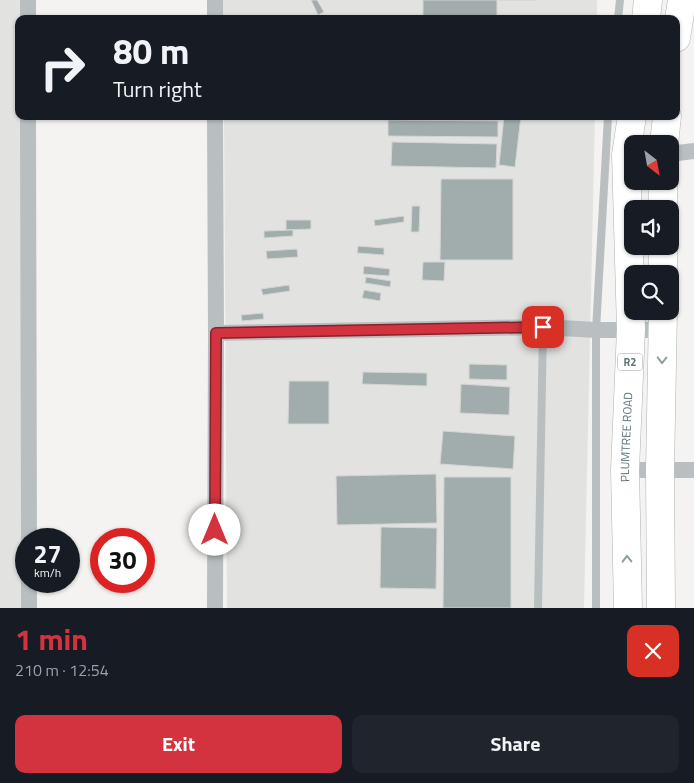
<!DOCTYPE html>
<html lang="en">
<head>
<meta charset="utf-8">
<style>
	body { margin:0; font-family:"Titillium Web",sans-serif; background:#20242c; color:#f1f3f6; height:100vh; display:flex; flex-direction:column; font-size:19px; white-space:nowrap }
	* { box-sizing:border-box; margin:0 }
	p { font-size:16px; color:#9ea1a6 }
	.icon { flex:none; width:28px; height:28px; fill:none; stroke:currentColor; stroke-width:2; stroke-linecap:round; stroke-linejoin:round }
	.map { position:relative; height:608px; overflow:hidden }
	.side { display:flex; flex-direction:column; background:#171b24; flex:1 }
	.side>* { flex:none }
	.hud { position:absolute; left:15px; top:15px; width:665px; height:105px; border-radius:10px; box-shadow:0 1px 4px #0004; background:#171b24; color:#f1f3f6; overflow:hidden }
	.needle { width:32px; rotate:149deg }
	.buttons { position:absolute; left:624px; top:135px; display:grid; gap:10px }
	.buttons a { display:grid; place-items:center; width:55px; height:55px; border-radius:10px; background:#171b24; box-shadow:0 1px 4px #0004; font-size:25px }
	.speed { position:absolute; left:15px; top:528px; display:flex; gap:10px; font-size:25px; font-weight:700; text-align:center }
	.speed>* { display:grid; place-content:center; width:65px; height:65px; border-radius:50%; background:#171b24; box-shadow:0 1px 4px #0004; line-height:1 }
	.speed small { font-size:12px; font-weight:400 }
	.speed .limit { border:8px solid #d22; background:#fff; color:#111 }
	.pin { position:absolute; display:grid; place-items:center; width:42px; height:42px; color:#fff; margin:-21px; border-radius:10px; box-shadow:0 2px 8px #0006 }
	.me { position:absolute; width:55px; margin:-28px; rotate:0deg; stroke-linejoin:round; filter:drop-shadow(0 0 4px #0008) }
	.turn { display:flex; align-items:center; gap:18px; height:105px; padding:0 15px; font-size:22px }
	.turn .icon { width:65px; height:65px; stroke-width:2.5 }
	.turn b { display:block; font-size:35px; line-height:42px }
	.round { display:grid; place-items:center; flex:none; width:52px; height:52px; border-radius:10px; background:#20242c }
	.head { display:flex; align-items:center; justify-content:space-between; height:85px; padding:0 15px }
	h1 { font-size:30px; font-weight:700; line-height:38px; color:#d2333f }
	.button { display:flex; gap:10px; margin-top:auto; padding:10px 15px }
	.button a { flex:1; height:58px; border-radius:10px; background:#d2333f; color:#fff; font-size:20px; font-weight:700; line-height:58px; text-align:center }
	.button a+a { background:#20242c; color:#f1f3f6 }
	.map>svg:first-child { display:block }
</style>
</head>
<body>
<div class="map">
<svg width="694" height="608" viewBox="0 0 694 608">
	<rect width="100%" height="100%" fill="#f4f3f1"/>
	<g fill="#e2e3e1">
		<polygon points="0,0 22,0 22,19 19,19 19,116 22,116 22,608 0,608"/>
		<rect x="223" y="0" width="374" height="19"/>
		<polygon points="224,116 595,116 584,608 227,608"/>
	</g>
	<g fill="#a1acad" stroke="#d5d5d3">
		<polygon points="311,0 317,0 324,12 318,15"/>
		<polygon points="423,0 536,0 497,0 497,19 423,19"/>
		<polygon points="433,116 498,116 498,118"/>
		<polygon points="504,116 521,116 515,167 499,165"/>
		<polygon points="388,120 498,121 498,137 388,136"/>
		<polygon points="392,142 497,144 496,168 391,166"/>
		<polygon points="441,179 513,179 513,260 440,260"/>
		<polygon points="412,206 420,206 419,232 411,232"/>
		<polygon points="404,216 404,222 375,226 374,220"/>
		<polygon points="286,220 311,220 311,229 286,230"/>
		<polygon points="293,230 293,236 264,238 264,231"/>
		<polygon points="358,246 384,248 384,255 357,253"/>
		<polygon points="297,249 298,257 267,259 266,251"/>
		<polygon points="423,262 445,262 444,281 422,280"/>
		<polygon points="364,266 390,269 389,276 363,274"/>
		<polygon points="366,277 391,281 390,287 365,283"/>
		<polygon points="289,285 290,291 263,295 261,289"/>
		<polygon points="364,290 381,293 380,301 362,298"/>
		<polygon points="263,313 264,319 242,321 241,315"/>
		<polygon points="469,364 507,365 507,380 469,379"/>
		<polygon points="363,372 427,373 427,386 362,384"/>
		<polygon points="289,381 329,381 329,424 288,424"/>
		<polygon points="461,384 510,387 509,415 460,413"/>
		<polygon points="443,431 515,436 513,469 440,464"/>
		<polygon points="436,474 437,523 337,525 336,476"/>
		<polygon points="444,477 511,477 511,608 443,608"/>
		<polygon points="381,527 437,528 436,589 380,588"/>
	</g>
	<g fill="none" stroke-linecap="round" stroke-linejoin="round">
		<defs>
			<g id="highway">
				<polyline points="646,19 648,0"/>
				<polyline points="676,38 682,0"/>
				<polyline points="664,144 667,116"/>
				<polyline points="663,181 663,209"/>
				<polyline points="663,246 663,274"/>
				<path id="s1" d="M628 608 625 470 631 329 626 155 632 116"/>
				<polyline points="661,608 660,470 663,311"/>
			</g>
		</defs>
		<use href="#highway" stroke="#adb2b4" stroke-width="29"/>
		<g stroke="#b9bfc0" stroke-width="8">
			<polyline points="618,19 620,0"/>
			<polyline points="538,608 543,327"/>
			<polyline points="596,608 596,330 608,116"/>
		</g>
		<g stroke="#b9bfc0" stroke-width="16">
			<polyline points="215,0 215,19"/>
			<polyline points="28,19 28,0"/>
			<polyline points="28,116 29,539"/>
			<polyline points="670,154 694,151"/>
			<polyline points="216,333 543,327 596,330 663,330"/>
			<polyline points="625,470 694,470"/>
			<polyline points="29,581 29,608"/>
			<polyline points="215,608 216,333 215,116"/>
		</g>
		<use href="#highway" stroke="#fff" stroke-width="28"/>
	</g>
	<defs><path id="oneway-chevron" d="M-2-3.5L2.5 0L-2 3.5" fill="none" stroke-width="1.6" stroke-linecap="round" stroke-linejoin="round" transform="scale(1.25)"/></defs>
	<g stroke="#919fa2">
		<use href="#oneway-chevron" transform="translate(662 360) rotate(91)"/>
		<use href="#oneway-chevron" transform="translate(627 559) rotate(-91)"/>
	</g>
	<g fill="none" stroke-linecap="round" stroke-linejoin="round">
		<defs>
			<polyline id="route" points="215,530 216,333 543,327"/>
		</defs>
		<use href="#route" stroke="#882129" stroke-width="12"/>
		<use href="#route" stroke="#d2333f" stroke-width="9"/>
	</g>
	<g text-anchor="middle" stroke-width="5" stroke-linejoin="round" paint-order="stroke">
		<rect fill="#fff" stroke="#919fa2" stroke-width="1" x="617.5" y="353.5" width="25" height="17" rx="4"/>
		<g font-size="11" font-weight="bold" fill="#62767a">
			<text x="630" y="366">R2</text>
		</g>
		<g font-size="12" fill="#62767a" stroke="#fff">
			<text dy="4" stroke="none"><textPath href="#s1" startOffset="171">PLUMTREE ROAD</textPath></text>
		</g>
	</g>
</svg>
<div class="buttons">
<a><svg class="needle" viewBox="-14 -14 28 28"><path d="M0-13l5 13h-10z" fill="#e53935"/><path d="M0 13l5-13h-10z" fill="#9ea1a6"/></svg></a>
<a><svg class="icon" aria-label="sound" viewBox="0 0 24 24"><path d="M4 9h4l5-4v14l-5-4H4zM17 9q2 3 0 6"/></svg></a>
<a><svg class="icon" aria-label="search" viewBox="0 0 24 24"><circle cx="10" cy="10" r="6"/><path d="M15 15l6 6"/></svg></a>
</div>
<div class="speed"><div>27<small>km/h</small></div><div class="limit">30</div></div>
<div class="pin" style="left:543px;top:327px;background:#d93025"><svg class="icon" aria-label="arrive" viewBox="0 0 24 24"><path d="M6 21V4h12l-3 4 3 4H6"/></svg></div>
<svg class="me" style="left:215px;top:530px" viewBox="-20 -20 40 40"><circle r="19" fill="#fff"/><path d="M0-13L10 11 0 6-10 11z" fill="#d2333f"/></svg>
<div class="hud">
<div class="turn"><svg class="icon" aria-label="right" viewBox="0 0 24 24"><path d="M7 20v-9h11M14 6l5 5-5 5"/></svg><div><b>80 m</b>Turn right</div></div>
</div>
</div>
<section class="side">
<div class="head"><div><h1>1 min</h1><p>210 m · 12:54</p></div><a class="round" style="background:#d93025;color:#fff"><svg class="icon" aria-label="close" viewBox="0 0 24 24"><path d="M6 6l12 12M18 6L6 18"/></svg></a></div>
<div class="button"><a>Exit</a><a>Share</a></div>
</section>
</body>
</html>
